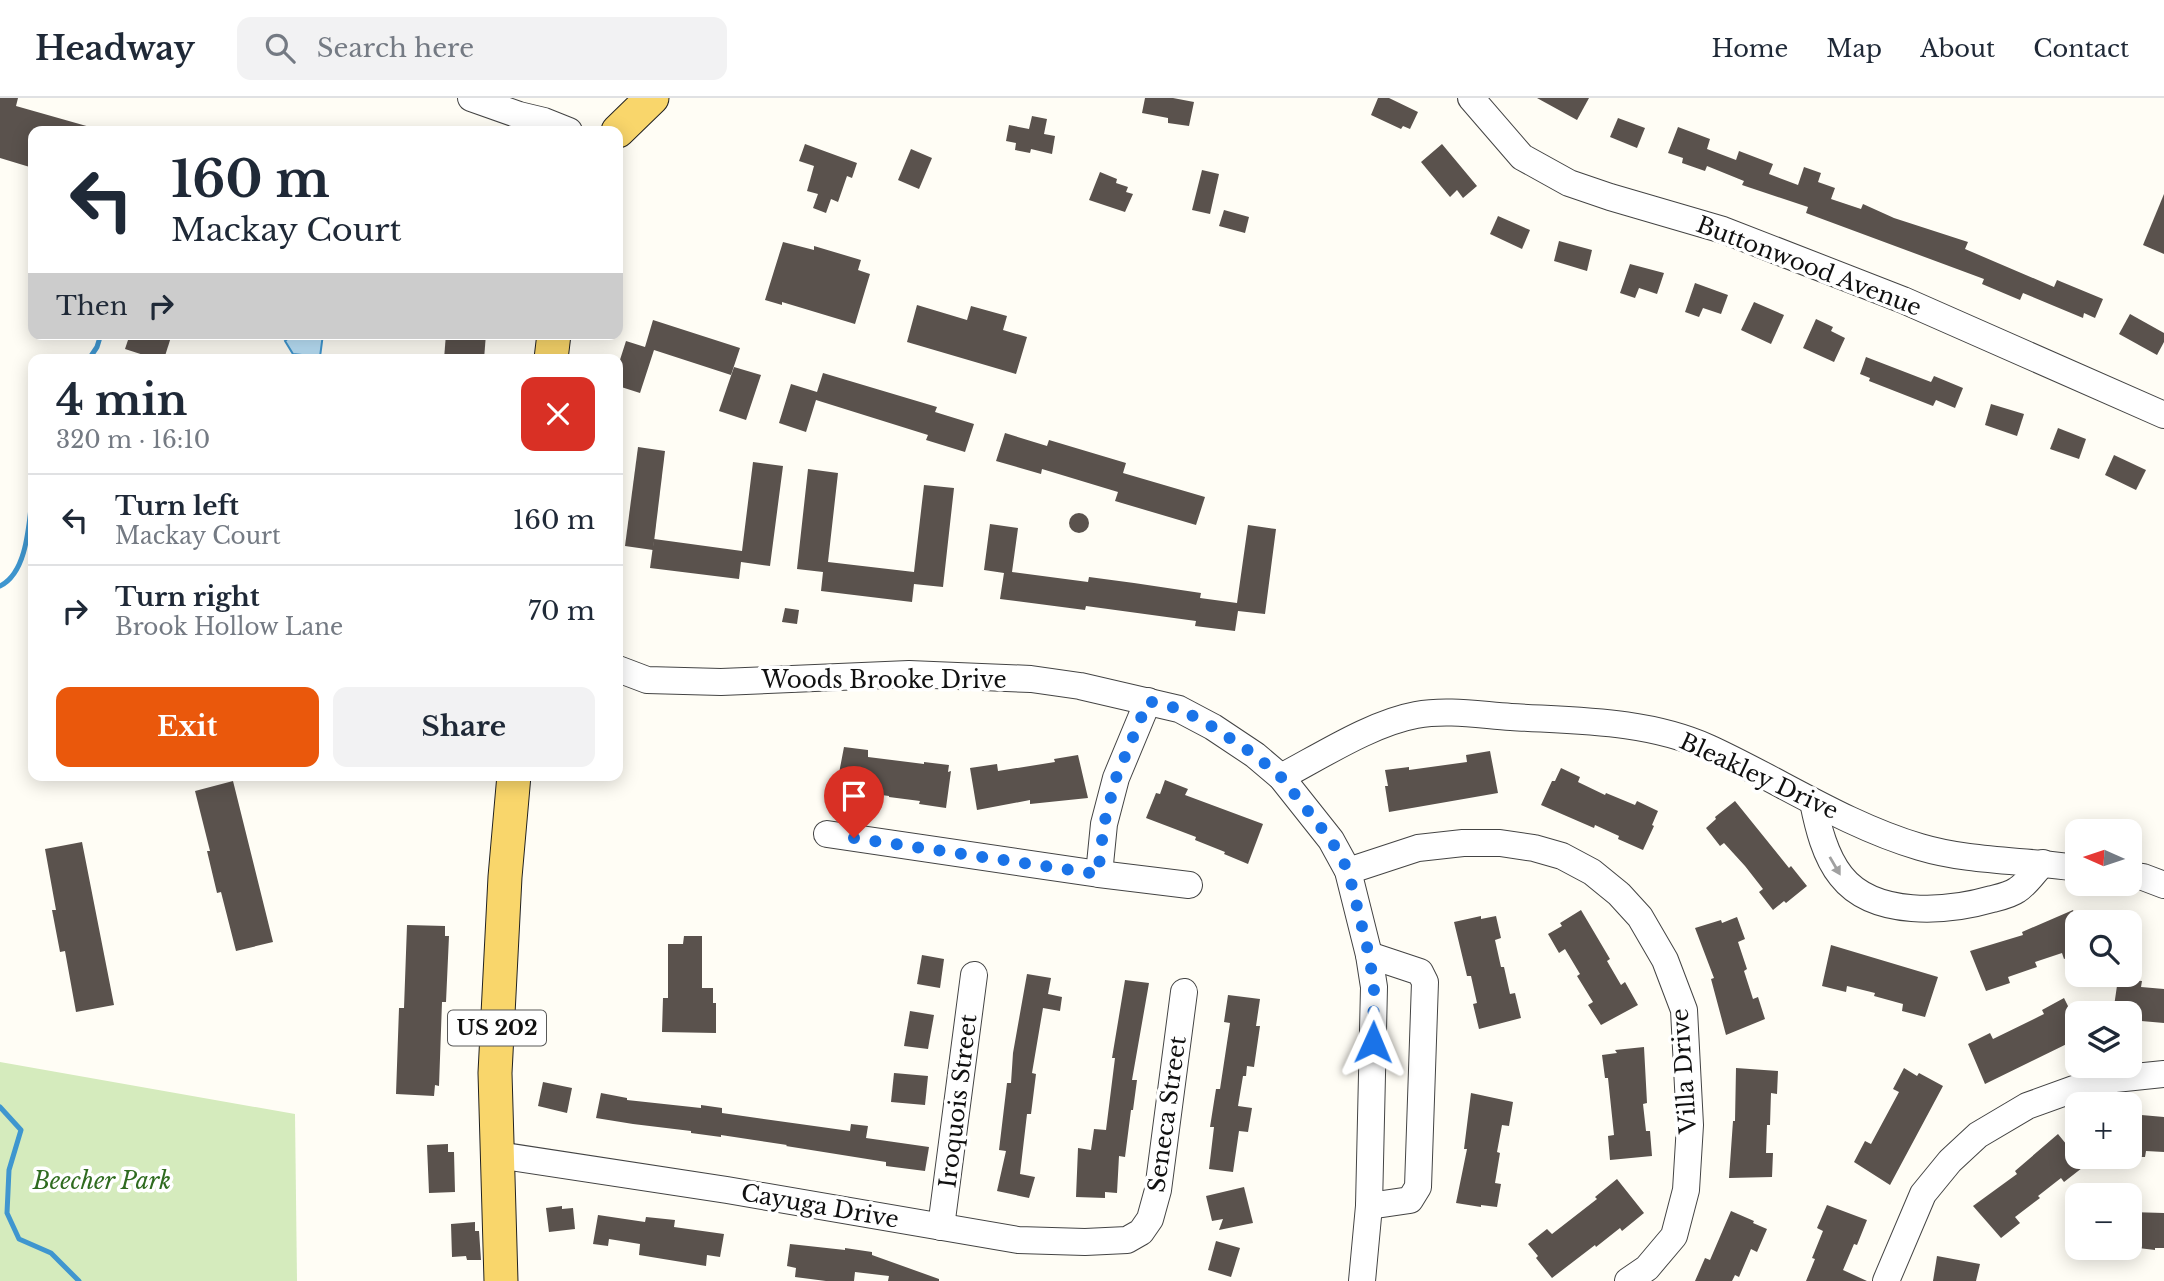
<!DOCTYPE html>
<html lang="en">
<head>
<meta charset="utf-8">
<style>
	body { margin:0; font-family:"Libre Baskerville",serif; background:#f2f2f3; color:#1f2937; height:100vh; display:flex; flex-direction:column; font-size:26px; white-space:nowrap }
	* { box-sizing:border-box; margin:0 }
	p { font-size:23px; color:#747a83 }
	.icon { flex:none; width:38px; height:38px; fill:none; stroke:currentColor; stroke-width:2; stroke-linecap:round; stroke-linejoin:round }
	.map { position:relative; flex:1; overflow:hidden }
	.details { position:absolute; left:28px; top:256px; width:595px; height:427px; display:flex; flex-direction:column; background:#fff; border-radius:14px; box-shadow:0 4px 18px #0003 }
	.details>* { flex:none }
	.top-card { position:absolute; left:28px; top:28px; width:595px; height:214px; border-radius:14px; box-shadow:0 4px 18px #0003; background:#fff; color:#1f2937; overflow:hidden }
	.needle { width:46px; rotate:273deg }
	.controls { position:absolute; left:2065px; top:721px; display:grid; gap:14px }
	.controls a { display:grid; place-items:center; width:77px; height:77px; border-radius:14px; background:#fff; box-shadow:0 4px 18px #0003; font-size:35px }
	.pin { position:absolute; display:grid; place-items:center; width:60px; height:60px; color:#fff; margin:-72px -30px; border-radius:50% 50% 50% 0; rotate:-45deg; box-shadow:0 0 7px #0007 }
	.pin .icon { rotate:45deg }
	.me { position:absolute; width:77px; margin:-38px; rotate:1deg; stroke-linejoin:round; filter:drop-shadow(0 0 5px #0008) }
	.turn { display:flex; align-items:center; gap:24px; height:147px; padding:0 28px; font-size:32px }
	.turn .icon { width:91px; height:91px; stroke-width:2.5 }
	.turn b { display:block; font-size:49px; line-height:60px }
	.then { display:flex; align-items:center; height:66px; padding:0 28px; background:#0003; gap:14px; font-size:26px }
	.round { display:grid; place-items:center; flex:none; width:74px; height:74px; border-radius:14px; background:#f2f2f3 }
	.head { display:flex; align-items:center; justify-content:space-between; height:119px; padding:0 28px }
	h1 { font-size:42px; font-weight:700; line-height:52px }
	.action { display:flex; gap:14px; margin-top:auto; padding:14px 28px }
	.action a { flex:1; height:80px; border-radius:14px; background:#ea580c; color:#fff; font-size:28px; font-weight:700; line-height:80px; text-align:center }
	.action a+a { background:#f2f2f3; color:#1f2937 }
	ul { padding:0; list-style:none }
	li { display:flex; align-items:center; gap:21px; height:91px; padding:0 28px; border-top:2px solid #e0e1e3 }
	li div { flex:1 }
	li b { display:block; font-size:26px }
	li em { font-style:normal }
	header { display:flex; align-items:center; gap:42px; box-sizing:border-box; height:98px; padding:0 35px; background:#fff; border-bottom:2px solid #e0e1e3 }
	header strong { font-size:33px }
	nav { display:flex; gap:38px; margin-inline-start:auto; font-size:24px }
	.search { width:490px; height:63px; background:#f2f2f3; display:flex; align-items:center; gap:18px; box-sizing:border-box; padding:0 24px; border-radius:14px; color:#747a83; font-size:26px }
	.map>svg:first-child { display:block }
</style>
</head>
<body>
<header>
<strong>Headway</strong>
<div class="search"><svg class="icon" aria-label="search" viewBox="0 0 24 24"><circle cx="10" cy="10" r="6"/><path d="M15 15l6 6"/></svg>Search here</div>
<nav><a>Home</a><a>Map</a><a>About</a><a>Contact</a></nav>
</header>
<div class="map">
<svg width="2164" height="1183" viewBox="0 0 2164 1183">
	<rect width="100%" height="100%" fill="#fffdf5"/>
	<polygon fill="#d5ebbd" points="0,964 295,1016 297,1183 0,1183"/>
	<polygon fill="#b9e0f7" stroke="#3f96cf" stroke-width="2" points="293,236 323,236 320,259 293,256 285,243"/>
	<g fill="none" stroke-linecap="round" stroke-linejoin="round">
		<g stroke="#3f96cf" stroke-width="5">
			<polyline points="89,261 97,249 101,236"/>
			<path d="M0 488C29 474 29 420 33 392"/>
			<polyline points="0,1009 21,1032 9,1072 7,1115 19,1141 51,1155 79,1183"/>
		</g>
	</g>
	<g fill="#5a524d">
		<polygon points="0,0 18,0 16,8 90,29 89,33 33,33 33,70 0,60"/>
		<polygon points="1145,0 1173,0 1194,4 1189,28 1168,25 1168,20 1142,15"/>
		<polygon points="1378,0 1389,0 1418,14 1410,31 1403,28 1401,31 1371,17"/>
		<polygon points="1537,0 1589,0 1577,22"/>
		<polygon points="1032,18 1047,21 1044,36 1055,38 1052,56 1031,51 1030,55 1015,52 1016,45 1006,43 1009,27 1029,31"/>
		<polygon points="1618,20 1645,30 1637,50 1610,39"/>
		<polygon points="1678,29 1710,41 1707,51 1736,62 1739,53 1773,66 1769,76 1798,87 1804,69 1821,75 1818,84 1835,90 1831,101 1861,111 1863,106 1894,120 1968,144 1965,151 2054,189 2057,182 2103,201 2095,220 2084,215 2083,220 2023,195 2020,202 1982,186 1984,181 1806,115 1808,109 1742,87 1744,83 1707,68 1705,73 1682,65 1683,60 1668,55"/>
		<polygon points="805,46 857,65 852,80 847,78 838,104 831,101 826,115 813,110 818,96 807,93 814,68 799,63"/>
		<polygon points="1442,46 1477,88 1463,100 1457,92 1450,99 1421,64"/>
		<polygon points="911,51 932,60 919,91 898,82"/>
		<polygon points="1202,72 1219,76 1210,116 1192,112"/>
		<polygon points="1100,74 1117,81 1116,85 1128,89 1126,94 1133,96 1125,114 1089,102"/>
		<polygon points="2164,96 2164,156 2143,147"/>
		<polygon points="1224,112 1249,119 1245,135 1219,128"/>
		<polygon points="1498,118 1530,132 1522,151 1490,136"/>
		<polygon points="1559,143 1592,152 1587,173 1554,163"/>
		<polygon points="783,144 814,152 814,148 861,162 858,172 870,176 855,226 782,204 782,207 765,202"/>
		<polygon points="1630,166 1664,175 1657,196 1639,190 1635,200 1620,195"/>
		<polygon points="1695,185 1728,197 1721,216 1703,210 1699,219 1685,214"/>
		<polygon points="1754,204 1784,217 1771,246 1741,232"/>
		<polygon points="917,207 967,222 971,208 1007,218 1003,232 1027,239 1016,276 907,244"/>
		<polygon points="2130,216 2164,235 2164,244 2157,257 2119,236"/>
		<polygon points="1816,221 1833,229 1831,233 1845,240 1834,264 1803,250"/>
		<polygon points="653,222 740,250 731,277 654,252 640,295 618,288 618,268 626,243 645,249"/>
		<polygon points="130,236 172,236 164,261 156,261 125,251"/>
		<polygon points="446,236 486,236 484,261 444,261"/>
		<polygon points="1866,259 1931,284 1934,278 1963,290 1955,310 1936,302 1933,308 1869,283 1870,280 1860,276"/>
		<polygon points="734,269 761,277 746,322 719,313"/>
		<polygon points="823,275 937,309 935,314 974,326 965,354 926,342 928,337 816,302 806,334 779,325 791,286 817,294"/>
		<polygon points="1991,306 2024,316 2017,338 1985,327"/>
		<polygon points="2058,330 2086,341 2079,361 2050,351"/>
		<polygon points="1005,335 1047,348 1049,342 1126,365 1123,375 1205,399 1196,427 1115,403 1118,394 1042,371 1041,376 996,363"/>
		<polygon points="638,349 665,353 653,452 625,448"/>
		<polygon points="2114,357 2146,372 2136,392 2105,377"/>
		<polygon points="753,364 783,368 770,468 741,464 739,481 650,470 654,441 742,453"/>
		<polygon points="808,371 838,375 828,464 914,474 924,387 954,390 943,489 914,486 912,504 821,493 823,474 797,471"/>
		<circle cx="1079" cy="425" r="10"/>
		<polygon points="990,426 1018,430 1012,474 1088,484 1089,479 1134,485 1201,495 1200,500 1237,505 1248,427 1276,431 1265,516 1238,513 1235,533 1195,528 1196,523 1086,508 1085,512 1000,501 1004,475 984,472"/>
		<polygon points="785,510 799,512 797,526 782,524"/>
		<polygon points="844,649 868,652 868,659 924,666 924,664 949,667 948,674 951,673 946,710 919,706 920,703 889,699 889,698 836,691"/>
		<polygon points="1490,653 1498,695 1389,714 1385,688 1388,688 1385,672 1409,669 1409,672 1467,664 1466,657"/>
		<polygon points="1078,657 1088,700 1030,706 1030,702 977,712 970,670 997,666 998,673 1055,664 1054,661"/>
		<polygon points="1561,670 1580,679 1578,684 1605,697 1606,695 1635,707 1637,703 1658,713 1652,727 1654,728 1643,752 1618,741 1619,738 1595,727 1594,730 1541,707 1552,683 1555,683"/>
		<polygon points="1165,682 1188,691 1185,697 1263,726 1248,766 1224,756 1225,754 1195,742 1196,739 1146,720 1156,695 1160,696"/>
		<polygon points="233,683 273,844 236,853 221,794 217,795 207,753 210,753 195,693"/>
		<polygon points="1735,703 1789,770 1791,768 1807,788 1786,805 1784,803 1773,812 1759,794 1763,791 1745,768 1724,745 1720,748 1706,730 1716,721 1715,719"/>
		<polygon points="82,744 114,907 76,914 65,853 60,854 52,812 56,812 45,751"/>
		<polygon points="1581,812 1610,861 1607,863 1621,887 1625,884 1638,907 1601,927 1588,907 1593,904 1577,878 1580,876 1565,851 1559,855 1548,836 1562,828 1560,825"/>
		<polygon points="2073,812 2077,823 2077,856 2064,861 2062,855 2035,864 2037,869 2008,879 2010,885 1986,893 1970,853 2023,837 2022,834"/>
		<polygon points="1481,818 1481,821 1496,818 1501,840 1495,842 1501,869 1504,869 1510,896 1515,895 1521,920 1479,931 1473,906 1477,905 1471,878 1467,878 1454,824"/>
		<polygon points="1737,819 1745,841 1738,844 1747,871 1744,873 1753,901 1758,899 1765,921 1726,937 1711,881 1714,880 1695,830 1721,822 1722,825"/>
		<polygon points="407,827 445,828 445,838 449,838 446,904 442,904 439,988 435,987 434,998 396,996 399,910 404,910"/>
		<polygon points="684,838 702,838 702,890 713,890 713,905 716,905 716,935 662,934 663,900 668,900 668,846 683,846"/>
		<polygon points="1831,847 1938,879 1925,919 1902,913 1903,906 1874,898 1875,895 1847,888 1846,894 1822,888"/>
		<polygon points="922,857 944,861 940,890 917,886"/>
		<polygon points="1027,876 1051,880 1048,896 1062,899 1060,913 1043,910 1032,975 1036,976 1031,1016 1027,1016 1020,1076 1035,1079 1029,1100 997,1093 1006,1053 999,1052 1007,985 1011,985 1013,955"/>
		<polygon points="2118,881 2142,883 2141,889 2164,891 2164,925 2130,922 2130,915 2113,915"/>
		<polygon points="1125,882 1149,885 1132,982 1137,982 1133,1012 1131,1012 1125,1059 1119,1058 1117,1095 1105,1094 1105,1100 1076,1099 1078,1050 1091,1052 1094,1031 1106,1032 1115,960 1112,960"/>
		<polygon points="1228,897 1260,901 1256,928 1260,928 1254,969 1247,968 1246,978 1243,978 1238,1008 1252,1010 1248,1034 1239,1033 1233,1074 1209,1071 1214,1029 1210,1029 1216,991 1220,991 1230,925 1224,924"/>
		<polygon points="2064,900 2071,914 2073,913 2077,921 2077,941 1985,986 1968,946 1990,935 1993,941 2044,916 2042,912"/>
		<polygon points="910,913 934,917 928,951 904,948"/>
		<polygon points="1644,949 1647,1005 1643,1006 1646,1033 1650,1033 1652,1058 1610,1062 1608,1038 1614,1037 1608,980 1605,980 1602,957 1617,955 1615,952"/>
		<polygon points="1736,970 1778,973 1777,996 1771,995 1770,1027 1767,1027 1766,1055 1773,1055 1772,1079 1729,1080 1733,1023 1735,1023"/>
		<polygon points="1904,970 1917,978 1919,975 1943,988 1890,1087 1854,1064 1865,1043 1871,1046 1899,994 1893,991"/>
		<polygon points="894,975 928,978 925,1007 891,1004"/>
		<polygon points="543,984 572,990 567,1015 538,1008"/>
		<polygon points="601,995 627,1000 627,1002 701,1010 701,1007 722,1010 722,1015 850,1033 851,1026 868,1028 866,1040 929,1049 925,1073 886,1068 886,1064 786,1048 787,1047 721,1037 721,1039 691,1035 691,1033 633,1026 596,1020"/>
		<polygon points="1471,995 1513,1004 1509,1028 1502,1027 1497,1054 1500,1055 1495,1085 1501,1086 1497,1109 1481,1107 1481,1109 1456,1105 1467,1051 1464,1051"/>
		<polygon points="2130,1016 2164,1019 2164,1054 2146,1053 2145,1059 2130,1059"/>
		<polygon points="2058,1036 2075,1057 2072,1057 2082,1070 2064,1084 2061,1080 2038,1098 2040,1100 2015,1119 2020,1125 2001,1140 1973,1108 2017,1076 2015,1073"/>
		<polygon points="448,1046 448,1054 454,1054 455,1094 429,1095 427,1047"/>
		<polygon points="1617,1081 1644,1115 1622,1133 1620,1130 1596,1149 1595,1147 1552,1180 1536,1160 1538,1158 1528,1146 1547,1131 1552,1136 1597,1101 1595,1099"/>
		<polygon points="1244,1089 1253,1125 1219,1132 1223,1121 1212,1123 1206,1098"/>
		<polygon points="1827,1107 1867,1122 1857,1147 1854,1146 1843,1172 1867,1183 1806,1183 1815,1161 1812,1160 1823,1133 1817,1130"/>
		<polygon points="562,1108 562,1111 573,1110 575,1131 549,1134 546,1110"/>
		<polygon points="1731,1113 1754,1123 1753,1125 1767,1131 1757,1154 1751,1151 1739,1179 1735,1177 1732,1183 1695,1183 1705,1160 1710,1162"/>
		<polygon points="2130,1114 2164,1115 2164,1150 2155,1150 2155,1152 2130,1149"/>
		<polygon points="598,1117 645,1124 646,1119 675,1122 674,1129 724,1136 720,1159 707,1157 706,1168 639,1157 640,1146 609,1141 608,1148 593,1146"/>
		<polygon points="475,1124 475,1133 479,1133 481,1162 467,1162 466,1158 452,1159 451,1126"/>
		<polygon points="1216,1143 1240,1150 1231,1179 1208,1172"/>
		<polygon points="790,1146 845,1152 845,1150 872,1154 872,1157 939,1181 939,1183 888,1183 889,1178 855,1174 854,1183 826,1183 795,1179 796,1170 787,1168"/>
		<polygon points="1937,1158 1980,1166 1976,1183 1933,1183"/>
	</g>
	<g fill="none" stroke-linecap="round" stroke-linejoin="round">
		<defs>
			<g id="minor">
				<polyline points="471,0 519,17 544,23 569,33"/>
				<polyline points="1471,0 1522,59 1569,85 1610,99 1723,132 1903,202 2164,317"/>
				<polyline points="618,571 647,582 721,584 909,576 1031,581 1080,588 1179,611 1213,629 1255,657 1281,679 1331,742 1348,773 1369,857 1374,889 1369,1108 1362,1183"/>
				<path d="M1281 679C1321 658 1372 625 1416 617 1447 611 1480 617 1511 619 1577 623 1647 622 1709 650 1779 682 1845 727 1920 749 1970 764 2025 762 2077 770"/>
				<path d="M1813 704C1818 729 1825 758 1841 778 1874 820 1947 814 1992 801 2000 799 2010 797 2017 792 2027 786 2035 773 2043 765"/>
				<polyline points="827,736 1099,776 1189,787"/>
				<polyline points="1348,773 1418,750 1463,745 1500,745 1534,750 1562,758 1592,774 1619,796 1640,819 1665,862 1684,912 1690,1027 1686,1092 1674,1138 1647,1170 1628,1183"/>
				<polyline points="1099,776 1104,726 1116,680 1148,603"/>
				<polyline points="2130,777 2143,779 2164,787"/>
				<polyline points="1369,857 1420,874 1425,884 1418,1089 1410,1102 1369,1108"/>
				<polyline points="498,1057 727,1092 1018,1142 1085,1144 1127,1142 1141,1134 1150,1121 1158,1092 1184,894"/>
				<polyline points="941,1129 974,877"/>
				<polyline points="1886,1183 1923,1096 1950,1063 1978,1037 2027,1008 2074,991 2115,981 2164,976"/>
			</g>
			<g id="major">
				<polyline points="618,33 652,0"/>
				<polyline points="551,261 554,236"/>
				<polyline points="501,1183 495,975 505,779 514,677"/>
			</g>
		</defs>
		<use href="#minor" stroke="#444" stroke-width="28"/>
		<use href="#major" stroke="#222" stroke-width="35"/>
		<use href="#minor" stroke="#fff" stroke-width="26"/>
		<use href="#major" stroke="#f9d66b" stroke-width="33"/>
	</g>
	<defs><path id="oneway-solid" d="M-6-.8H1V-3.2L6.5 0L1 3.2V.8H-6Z" transform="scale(1.75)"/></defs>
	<use fill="#a0a0a0" href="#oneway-solid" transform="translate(1835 768) rotate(60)"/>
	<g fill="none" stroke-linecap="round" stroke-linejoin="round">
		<polyline stroke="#1a73e8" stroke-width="12" stroke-dasharray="0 21.6" points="854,740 1098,776 1104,726 1116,680 1148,603 1180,611 1213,629 1255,657 1281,679 1331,742 1348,772 1369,857 1374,889 1373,944"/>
	</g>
	<g text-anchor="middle" stroke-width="7" stroke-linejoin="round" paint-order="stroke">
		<rect fill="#fff" stroke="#585858" stroke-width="2" x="448" y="912.5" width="98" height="35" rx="5"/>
		<g font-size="21" font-weight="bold" fill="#111">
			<text x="497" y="937">US 202</text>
		</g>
		<g font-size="23" fill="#111" stroke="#fff">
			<text transform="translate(1809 168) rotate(21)" y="8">Buttonwood Avenue</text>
			<text x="884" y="590">Woods Brooke Drive</text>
			<text transform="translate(1759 678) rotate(25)" y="8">Bleakley Drive</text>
			<text transform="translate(1684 973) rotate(-94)" y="8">Villa Drive</text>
			<text transform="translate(958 1003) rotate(-83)" y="8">Iroquois Street</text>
			<text transform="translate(1167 1016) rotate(-82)" y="8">Seneca Street</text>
			<text transform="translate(820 1108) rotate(10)" y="8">Cayuga Drive</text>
		</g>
		<g font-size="23" font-style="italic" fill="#2f6b1f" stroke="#fff">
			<text x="102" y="1091">Beecher Park</text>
		</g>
	</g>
</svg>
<div class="controls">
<a><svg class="needle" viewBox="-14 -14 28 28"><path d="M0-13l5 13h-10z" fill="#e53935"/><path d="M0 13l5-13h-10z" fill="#747a83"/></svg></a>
<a><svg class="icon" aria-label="search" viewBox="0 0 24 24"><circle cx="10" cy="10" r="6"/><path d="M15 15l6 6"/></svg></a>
<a><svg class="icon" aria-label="layers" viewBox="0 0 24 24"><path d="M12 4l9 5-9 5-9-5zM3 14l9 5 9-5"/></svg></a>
<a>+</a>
<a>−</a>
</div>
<div class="pin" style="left:854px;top:740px;background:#d93025"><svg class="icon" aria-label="arrive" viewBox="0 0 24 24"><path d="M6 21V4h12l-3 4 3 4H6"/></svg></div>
<svg class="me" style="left:1373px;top:944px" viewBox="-20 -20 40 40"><path d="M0-17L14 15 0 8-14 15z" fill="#1a73e8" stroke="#fff" stroke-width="4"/></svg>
<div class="top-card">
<div class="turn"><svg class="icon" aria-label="left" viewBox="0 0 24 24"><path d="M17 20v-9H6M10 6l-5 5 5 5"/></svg><div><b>160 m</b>Mackay Court</div></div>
<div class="then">Then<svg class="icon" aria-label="right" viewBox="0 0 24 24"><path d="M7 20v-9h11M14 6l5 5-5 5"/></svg></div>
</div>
<section class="details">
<div class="head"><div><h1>4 min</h1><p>320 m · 16:10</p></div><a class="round" style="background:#d93025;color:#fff"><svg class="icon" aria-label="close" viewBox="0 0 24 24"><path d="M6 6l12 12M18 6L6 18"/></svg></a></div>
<ul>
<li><svg class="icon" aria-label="left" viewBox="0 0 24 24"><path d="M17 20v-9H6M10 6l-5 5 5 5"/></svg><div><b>Turn left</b><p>Mackay Court</p></div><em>160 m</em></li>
<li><svg class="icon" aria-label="right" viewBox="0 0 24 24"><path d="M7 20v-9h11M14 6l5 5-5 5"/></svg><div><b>Turn right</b><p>Brook Hollow Lane</p></div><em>70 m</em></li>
</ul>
<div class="action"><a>Exit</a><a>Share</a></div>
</section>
</div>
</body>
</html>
